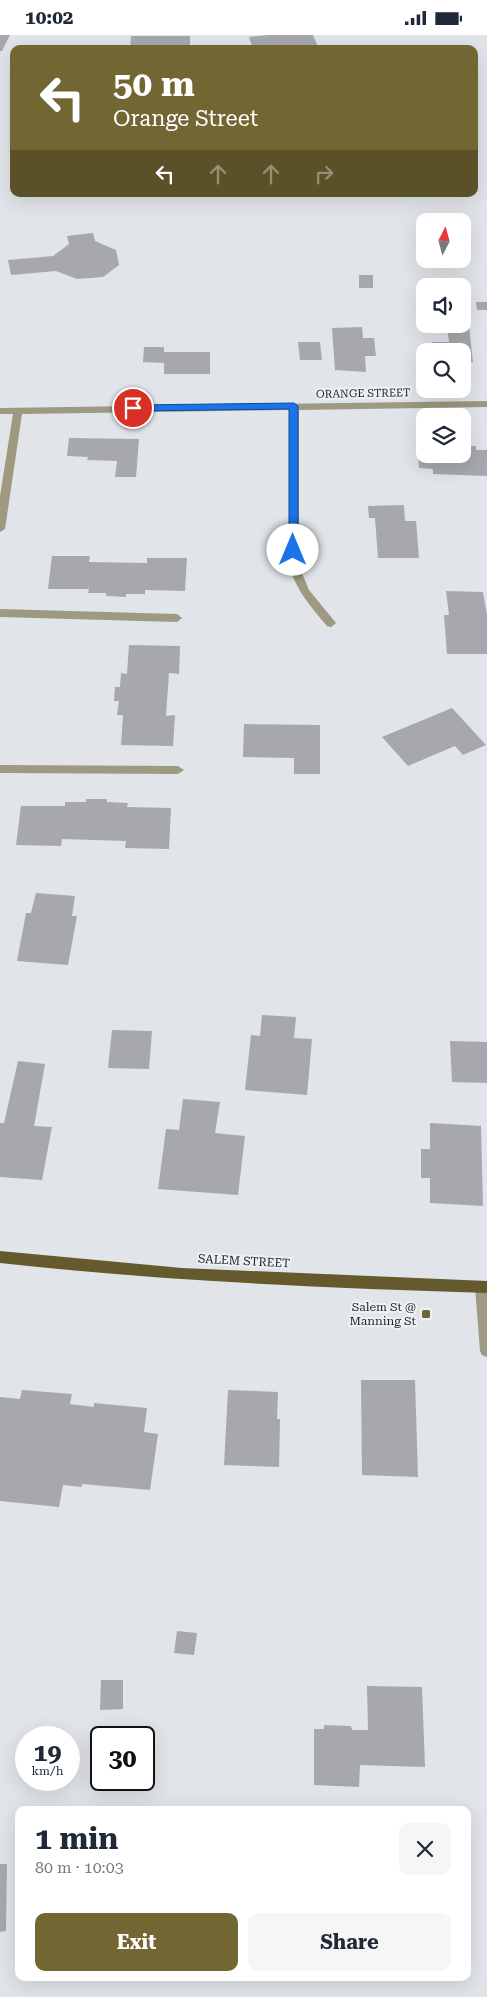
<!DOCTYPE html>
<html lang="en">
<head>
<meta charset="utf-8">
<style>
	body { margin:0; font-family:"Roboto Serif",serif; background:#f6f6f7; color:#1f2937; height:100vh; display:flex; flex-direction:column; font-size:19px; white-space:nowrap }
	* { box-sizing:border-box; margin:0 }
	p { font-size:16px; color:#747a83 }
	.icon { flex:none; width:28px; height:28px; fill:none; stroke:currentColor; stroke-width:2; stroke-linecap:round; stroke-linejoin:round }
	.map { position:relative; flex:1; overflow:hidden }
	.side { position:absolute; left:15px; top:1771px; width:456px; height:175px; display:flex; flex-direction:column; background:#fff; border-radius:10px; box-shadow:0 5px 20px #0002 }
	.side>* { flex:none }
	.hud { position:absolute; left:10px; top:10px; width:468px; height:152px; border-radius:10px; box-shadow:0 5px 20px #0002; background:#726633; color:#fff; overflow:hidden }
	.needle { width:32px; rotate:6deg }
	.controls { position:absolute; left:416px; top:178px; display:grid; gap:10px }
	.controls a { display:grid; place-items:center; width:55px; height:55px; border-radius:10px; background:#fff; box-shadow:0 5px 20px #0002; font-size:25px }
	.speed { position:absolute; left:15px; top:1691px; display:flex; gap:10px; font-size:25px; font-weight:700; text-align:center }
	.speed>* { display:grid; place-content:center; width:65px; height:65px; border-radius:50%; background:#fff; box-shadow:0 5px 20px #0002; line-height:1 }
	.speed small { font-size:12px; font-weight:400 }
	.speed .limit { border:2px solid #111; border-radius:8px; background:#fff; color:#111 }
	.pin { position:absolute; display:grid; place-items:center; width:42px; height:42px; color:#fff; margin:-21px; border:2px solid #fff; border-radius:50%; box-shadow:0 1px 5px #0007 }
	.me { position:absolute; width:55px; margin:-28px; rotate:0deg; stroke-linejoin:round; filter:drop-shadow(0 0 4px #0008) }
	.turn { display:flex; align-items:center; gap:18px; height:105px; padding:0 20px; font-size:22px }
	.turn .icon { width:65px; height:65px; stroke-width:2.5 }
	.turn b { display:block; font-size:35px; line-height:42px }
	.lanes { display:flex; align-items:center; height:48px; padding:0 20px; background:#0003; justify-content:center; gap:25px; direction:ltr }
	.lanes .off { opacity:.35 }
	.round { display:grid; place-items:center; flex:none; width:52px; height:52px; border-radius:10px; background:#f6f6f7 }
	.summary { display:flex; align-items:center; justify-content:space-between; height:85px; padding:0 20px }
	h1 { font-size:30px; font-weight:700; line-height:38px }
	.action { display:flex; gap:10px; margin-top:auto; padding:10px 20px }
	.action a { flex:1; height:58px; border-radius:10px; background:#726633; color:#fff; font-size:20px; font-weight:700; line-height:58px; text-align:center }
	.action a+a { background:#f6f6f7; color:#1f2937 }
	.status { display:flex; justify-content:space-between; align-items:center; height:35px; padding:0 25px; background:#fff; direction:ltr }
	.status svg { height:14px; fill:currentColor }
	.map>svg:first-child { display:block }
</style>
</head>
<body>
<div class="status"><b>10:02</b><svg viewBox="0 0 49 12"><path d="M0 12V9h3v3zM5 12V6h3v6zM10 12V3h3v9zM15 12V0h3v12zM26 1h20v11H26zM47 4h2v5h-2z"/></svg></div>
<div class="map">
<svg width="487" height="1962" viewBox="0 0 487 1962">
	<rect width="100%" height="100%" fill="#e1e4e9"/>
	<g fill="#a6a8ad">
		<polygon points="0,0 10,0 2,16 0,16"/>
		<polygon points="269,0 313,0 318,12 253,14 249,2"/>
		<polygon points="131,1 190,1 190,14 130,14"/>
		<polygon points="93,198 95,206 116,215 119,230 103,242 77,244 56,236 11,240 8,225 53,221 69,209 67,201"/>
		<rect x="359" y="240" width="14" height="13"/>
		<polygon points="476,267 487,267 487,275 477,275"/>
		<polygon points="447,291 469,291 473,327 462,327 462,316 433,316 432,307 449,307"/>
		<polygon points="362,292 363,303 374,303 376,321 365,321 366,337 335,335 332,293"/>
		<polygon points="298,307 320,307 322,325 300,325"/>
		<polygon points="144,312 164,312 164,317 210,317 210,339 164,339 164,328 143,327"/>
		<polygon points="69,403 139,404 136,442 115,442 117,426 87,425 88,422 67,421"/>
		<polygon points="462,411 476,411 476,415 487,415 487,441 433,439 433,434 419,433 418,419 462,419"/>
		<polygon points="404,470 405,486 416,486 419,523 378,523 375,483 369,483 368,471"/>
		<polygon points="52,521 90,521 89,527 147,528 147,523 187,523 185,556 145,555 145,559 126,559 126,562 106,561 106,558 88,558 89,554 48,554"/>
		<polygon points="446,556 483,557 487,580 487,619 447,619 444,580 449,580"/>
		<polygon points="129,610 180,611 179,639 169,638 166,681 175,680 173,711 121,710 123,680 117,680 119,666 114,666 115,652 120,652 121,638 127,639"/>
		<polygon points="452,673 486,710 463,720 455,711 408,731 382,702"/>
		<polygon points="244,689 320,690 320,739 294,739 294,723 243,722"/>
		<polygon points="86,764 107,764 107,767 128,768 127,772 171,773 169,814 125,813 126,806 62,804 61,811 16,810 21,771 65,771 65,767 86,767"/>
		<polygon points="36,858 75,861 72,881 77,881 68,930 17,926 26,878 31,878"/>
		<polygon points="262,980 296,982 294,1003 312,1004 307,1060 245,1055 251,1000 260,1001"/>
		<polygon points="112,995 152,996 149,1034 108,1033"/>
		<polygon points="450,1006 487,1007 487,1048 452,1047"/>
		<polygon points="18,1026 45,1029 34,1091 52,1092 42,1145 0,1142 0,1088 4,1088"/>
		<polygon points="183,1064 220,1067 215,1098 245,1101 238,1160 158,1154 166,1094 179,1095"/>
		<polygon points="430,1088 481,1091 483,1171 430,1168 430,1143 421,1143 421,1114 430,1114"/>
		<polygon points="361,1345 415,1345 418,1442 362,1440"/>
		<polygon points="22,1355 72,1359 70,1369 94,1372 94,1368 147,1373 144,1397 158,1399 150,1455 82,1449 82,1452 63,1450 59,1472 0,1466 0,1362 20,1364"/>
		<polygon points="228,1355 278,1357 277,1384 280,1384 279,1432 224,1430"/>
		<polygon points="177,1596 197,1598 194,1620 174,1618"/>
		<polygon points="101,1645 123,1645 123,1674 100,1675"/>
		<polygon points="367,1651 422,1652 425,1732 360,1730 359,1752 314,1750 314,1694 324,1694 324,1690 351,1691 352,1695 368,1695"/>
		<polygon points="0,1829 7,1829 6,1896 0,1897"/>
		<rect x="387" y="1942" width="32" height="3"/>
	</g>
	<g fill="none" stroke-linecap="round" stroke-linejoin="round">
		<g fill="#9e9981" fill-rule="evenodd">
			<path d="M487 366V372L299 375V531L309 555 336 588 331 592 327 591C311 572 296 555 289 531V375L22 379 5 494 0 497V461L13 379H0V373Z"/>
			<polygon points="0,574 177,579 182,583 177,587 0,582"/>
			<polygon points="0,730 178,731 184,735 178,739 0,738"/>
			<polygon points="482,1246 487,1248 487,1322 482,1320 480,1316 475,1252 477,1248"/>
		</g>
		<path fill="#655a2d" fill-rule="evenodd" d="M0 1216 182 1233 487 1246V1258C324 1253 162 1246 0 1228Z"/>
	</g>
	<polygon fill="#1a73e8" stroke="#114b97" points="294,368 298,371 298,515 293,518 289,515 289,374 133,376 129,373 133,370"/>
	<rect fill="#726633" stroke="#eef1f6" stroke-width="2" x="421" y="1274" width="10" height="10" rx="2.5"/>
	<g text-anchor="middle" stroke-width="4" stroke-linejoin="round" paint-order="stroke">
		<g font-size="11" fill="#1f2022" stroke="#eef1f6">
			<text transform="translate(363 358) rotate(-1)" y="4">ORANGE STREET</text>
		</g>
		<g font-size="12" fill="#1f2022" stroke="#eef1f6">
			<text transform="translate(244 1226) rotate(3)" y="4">SALEM STREET</text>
		</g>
		<g font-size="12" fill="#1f2022" stroke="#eef1f6" text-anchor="end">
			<text x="416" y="1276">Salem St @<tspan x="416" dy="14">Manning St</tspan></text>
		</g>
	</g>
</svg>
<div class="controls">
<a><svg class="needle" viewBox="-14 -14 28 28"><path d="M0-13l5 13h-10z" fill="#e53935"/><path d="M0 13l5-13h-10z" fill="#747a83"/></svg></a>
<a><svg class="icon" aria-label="sound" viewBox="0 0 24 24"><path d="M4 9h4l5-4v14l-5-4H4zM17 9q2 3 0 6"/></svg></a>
<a><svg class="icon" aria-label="search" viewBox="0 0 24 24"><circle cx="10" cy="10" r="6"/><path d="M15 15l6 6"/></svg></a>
<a><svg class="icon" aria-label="layers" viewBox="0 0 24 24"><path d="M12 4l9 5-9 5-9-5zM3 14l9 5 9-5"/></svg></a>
</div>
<div class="speed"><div>19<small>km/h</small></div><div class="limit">30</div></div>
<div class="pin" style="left:133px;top:373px;background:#d93025"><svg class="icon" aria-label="arrive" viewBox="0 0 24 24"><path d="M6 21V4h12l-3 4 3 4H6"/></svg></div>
<svg class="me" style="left:293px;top:515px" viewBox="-20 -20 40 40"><circle r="19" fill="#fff"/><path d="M0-13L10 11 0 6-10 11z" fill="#1a73e8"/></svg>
<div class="hud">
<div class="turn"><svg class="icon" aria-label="left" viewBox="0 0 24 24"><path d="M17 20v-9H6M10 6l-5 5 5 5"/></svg><div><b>50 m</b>Orange Street</div></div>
<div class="lanes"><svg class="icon" aria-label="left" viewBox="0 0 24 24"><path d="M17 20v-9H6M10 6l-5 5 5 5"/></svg><svg class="icon off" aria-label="ahead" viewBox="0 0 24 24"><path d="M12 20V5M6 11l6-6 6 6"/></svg><svg class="icon off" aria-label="ahead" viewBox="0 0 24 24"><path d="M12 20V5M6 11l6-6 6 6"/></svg><svg class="icon off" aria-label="right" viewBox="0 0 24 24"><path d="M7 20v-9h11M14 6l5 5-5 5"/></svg></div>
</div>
<section class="side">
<div class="summary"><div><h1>1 min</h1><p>80 m · 10:03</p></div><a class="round"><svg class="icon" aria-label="close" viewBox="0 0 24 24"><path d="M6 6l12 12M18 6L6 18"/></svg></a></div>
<div class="action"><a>Exit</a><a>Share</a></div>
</section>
</div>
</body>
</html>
